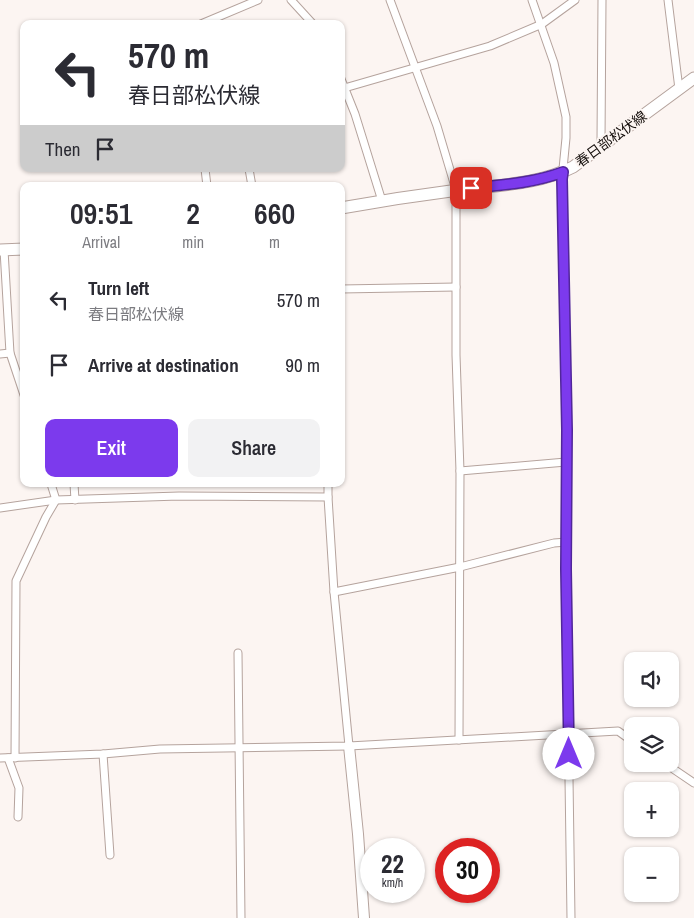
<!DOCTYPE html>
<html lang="en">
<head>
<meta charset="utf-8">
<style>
	body { margin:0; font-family:"Archivo Narrow","Noto Sans JP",sans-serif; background:#f2f2f3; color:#2b2b33; height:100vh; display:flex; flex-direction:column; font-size:19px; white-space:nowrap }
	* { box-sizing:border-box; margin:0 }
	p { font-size:16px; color:#7c7c81 }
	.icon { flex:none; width:28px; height:28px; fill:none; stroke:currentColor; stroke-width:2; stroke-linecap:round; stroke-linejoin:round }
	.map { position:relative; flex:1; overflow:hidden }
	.panel { position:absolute; left:20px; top:182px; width:325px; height:305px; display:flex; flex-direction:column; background:#fff; border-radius:10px; box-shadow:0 1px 4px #0004 }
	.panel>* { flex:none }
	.top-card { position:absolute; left:20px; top:20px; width:325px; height:152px; border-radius:10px; box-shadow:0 1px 4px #0004; background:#fff; color:#2b2b33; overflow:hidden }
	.fabs { position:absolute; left:624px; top:652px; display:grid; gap:10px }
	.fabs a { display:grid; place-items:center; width:55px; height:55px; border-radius:10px; background:#fff; box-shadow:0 1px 4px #0004; font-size:25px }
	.speed { position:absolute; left:360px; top:838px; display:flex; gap:10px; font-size:25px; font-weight:700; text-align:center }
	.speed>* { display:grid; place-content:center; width:65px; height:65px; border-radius:50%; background:#fff; box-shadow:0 1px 4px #0004; line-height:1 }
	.speed small { font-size:12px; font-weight:400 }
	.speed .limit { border:8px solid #d22; background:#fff; color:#111 }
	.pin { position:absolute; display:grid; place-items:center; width:42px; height:42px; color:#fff; margin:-21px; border-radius:10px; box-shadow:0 2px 8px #0006 }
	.me { position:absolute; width:55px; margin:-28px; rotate:0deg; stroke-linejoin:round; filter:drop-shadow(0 0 4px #0008) }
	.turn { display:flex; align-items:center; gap:18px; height:105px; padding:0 25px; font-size:22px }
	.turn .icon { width:65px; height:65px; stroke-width:2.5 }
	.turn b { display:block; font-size:35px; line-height:42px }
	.then { display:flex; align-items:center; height:48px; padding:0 25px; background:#0003; gap:10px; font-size:19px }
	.eta { display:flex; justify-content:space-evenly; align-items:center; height:85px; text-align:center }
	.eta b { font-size:30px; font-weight:600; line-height:35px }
	.primary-button { display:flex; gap:10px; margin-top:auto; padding:10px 25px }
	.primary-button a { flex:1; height:58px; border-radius:10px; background:#7c3aed; color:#fff; font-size:20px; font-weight:600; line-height:58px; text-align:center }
	.primary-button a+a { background:#f2f2f3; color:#2b2b33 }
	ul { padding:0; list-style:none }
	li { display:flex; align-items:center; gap:15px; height:65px; padding:0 25px }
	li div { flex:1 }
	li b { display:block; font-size:19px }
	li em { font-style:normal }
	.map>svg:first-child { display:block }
</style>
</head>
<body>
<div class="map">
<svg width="694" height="918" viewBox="0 0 694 918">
	<rect width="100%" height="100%" fill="#fcf5f2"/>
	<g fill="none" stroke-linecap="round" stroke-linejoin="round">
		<defs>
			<g id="street">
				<polyline points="291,0 313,24"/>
				<polyline points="390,0 437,126 456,190 456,355 460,471 459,740"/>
				<polyline points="532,0 554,63 566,117 566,138 562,179 567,430 566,569 571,918"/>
				<polyline points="602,0 601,141 602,146"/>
				<polyline points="668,0 679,89"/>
				<polyline points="201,24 258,0"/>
				<polyline points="341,79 355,114 382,201"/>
				<polyline points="341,89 490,46 542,24 575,0"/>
				<polyline points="205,169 207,186"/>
				<polyline points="249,169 252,186"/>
				<polyline points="4,250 10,353 24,395"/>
				<polyline points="341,289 456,287"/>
				<polyline points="0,354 10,353"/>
				<polyline points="460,471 566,462"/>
				<polyline points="74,484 75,500"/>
				<polyline points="328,484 328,497 334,592 349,746"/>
				<polyline points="0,508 56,500 179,496 328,497"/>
				<polyline points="334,592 460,567 554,543 567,542"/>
				<polyline points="238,653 241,918"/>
				<polyline points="103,754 110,855"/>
				<polyline points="0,758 103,754 160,749 349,746 618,731 632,741"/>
				<polyline points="8,758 19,788 18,817"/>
				<polyline points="15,758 16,581 46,517 56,500 51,484"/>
				<polyline points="666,764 694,783"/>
			</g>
			<polyline id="secondary" points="349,746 358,834 364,918"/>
			<g id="primary">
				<path d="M341 208C380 201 419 195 458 190 496 185 538 185 573 167L694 78"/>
				<polyline points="0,250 24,249"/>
			</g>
		</defs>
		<use href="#street" stroke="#b5a39d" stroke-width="9"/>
		<use href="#secondary" stroke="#b5a39d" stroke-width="12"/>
		<use href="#primary" stroke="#b5a39d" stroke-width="13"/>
		<use href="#street" stroke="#fff" stroke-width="7"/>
		<use href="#secondary" stroke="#fff" stroke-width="10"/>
		<use href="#primary" stroke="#fff" stroke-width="11"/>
	</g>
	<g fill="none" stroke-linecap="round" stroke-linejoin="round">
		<defs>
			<path id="route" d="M471 188C502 185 534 183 563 172L562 179 567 430 566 569 569 754"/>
		</defs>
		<use href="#route" stroke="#51269a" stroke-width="12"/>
		<use href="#route" stroke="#7c3aed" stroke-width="9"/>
	</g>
	<g text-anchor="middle" stroke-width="4" stroke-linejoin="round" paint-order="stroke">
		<g font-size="14" fill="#140e0b" stroke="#fcf5f2">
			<text transform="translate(611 139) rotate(-36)" y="5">春日部松伏線</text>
		</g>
	</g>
</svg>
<div class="fabs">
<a><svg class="icon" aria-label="sound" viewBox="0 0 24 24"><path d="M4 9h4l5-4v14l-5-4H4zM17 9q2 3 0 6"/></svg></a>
<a><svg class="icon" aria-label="layers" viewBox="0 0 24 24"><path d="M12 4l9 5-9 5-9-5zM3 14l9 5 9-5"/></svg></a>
<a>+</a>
<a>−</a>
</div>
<div class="speed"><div>22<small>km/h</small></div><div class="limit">30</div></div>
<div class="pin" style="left:471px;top:188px;background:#d93025"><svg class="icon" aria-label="arrive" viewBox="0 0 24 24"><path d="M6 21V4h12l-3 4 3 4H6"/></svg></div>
<svg class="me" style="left:569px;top:754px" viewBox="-20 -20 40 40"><circle r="19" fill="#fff"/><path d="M0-13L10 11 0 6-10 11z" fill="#7c3aed"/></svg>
<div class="top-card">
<div class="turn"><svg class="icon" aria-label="left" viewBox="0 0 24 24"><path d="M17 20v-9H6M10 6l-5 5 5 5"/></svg><div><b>570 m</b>春日部松伏線</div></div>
<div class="then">Then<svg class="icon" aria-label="arrive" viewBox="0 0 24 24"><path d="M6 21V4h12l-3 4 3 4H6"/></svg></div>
</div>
<section class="panel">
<div class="eta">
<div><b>09:51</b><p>Arrival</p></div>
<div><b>2</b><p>min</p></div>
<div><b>660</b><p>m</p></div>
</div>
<ul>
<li><svg class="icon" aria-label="left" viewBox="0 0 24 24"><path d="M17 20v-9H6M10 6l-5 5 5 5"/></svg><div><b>Turn left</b><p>春日部松伏線</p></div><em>570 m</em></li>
<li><svg class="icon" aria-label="arrive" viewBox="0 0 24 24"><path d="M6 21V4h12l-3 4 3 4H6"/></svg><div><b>Arrive at destination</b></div><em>90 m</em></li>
</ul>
<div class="primary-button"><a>Exit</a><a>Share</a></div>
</section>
</div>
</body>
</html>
